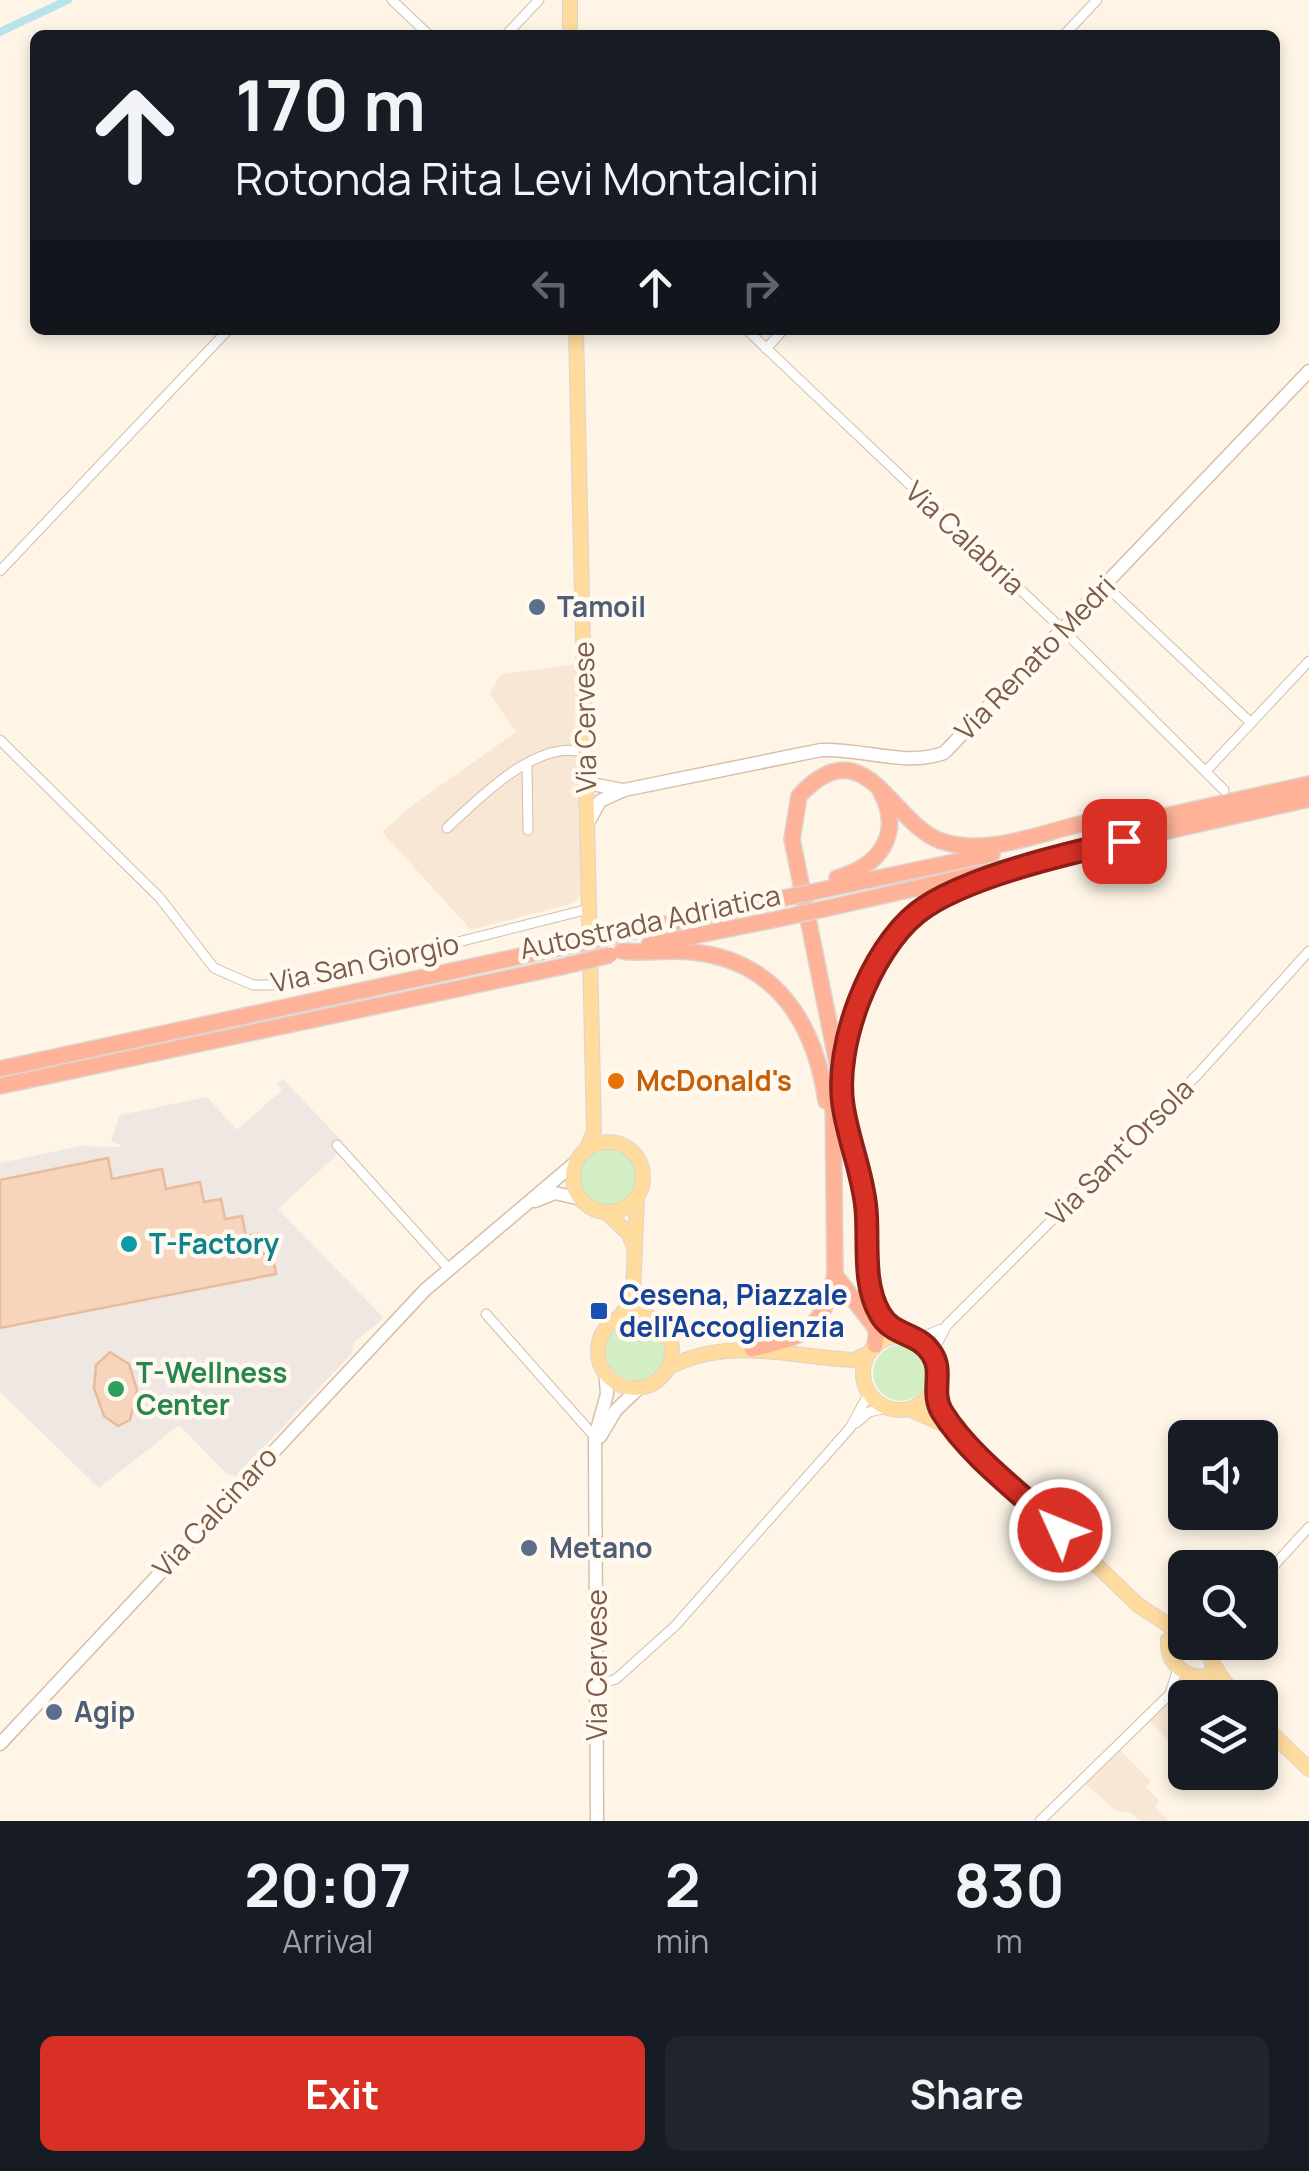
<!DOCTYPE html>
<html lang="en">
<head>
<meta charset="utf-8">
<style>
	body { margin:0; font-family:Manrope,sans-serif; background:#20242c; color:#f1f3f6; height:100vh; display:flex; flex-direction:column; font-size:38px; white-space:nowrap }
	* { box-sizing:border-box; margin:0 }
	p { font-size:32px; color:#9ea1a6 }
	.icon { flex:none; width:55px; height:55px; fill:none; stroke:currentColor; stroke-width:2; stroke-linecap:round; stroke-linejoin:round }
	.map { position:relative; height:1821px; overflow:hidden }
	.details { display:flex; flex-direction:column; background:#171b24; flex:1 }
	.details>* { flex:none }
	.hud { position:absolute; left:30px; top:30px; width:1250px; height:305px; border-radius:15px; box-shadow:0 5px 15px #0003; background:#171b24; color:#f1f3f6; overflow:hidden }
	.buttons { position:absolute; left:1168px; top:1420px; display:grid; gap:20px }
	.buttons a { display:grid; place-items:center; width:110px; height:110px; border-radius:15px; background:#171b24; box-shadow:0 5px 15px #0003; font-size:50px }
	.pin { position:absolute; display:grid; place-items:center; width:85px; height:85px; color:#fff; margin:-42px; border-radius:20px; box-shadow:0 5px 15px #0006 }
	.me { position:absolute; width:110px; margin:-55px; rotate:314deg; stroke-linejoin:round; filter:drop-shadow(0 0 8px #0008) }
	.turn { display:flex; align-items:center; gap:35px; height:210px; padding:0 40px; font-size:45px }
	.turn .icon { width:130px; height:130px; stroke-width:2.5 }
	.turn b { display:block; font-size:70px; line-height:85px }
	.lanes { display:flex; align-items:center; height:95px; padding:0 40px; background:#0003; justify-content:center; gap:50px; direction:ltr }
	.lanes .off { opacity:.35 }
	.eta { display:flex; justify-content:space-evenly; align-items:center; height:170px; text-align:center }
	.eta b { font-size:60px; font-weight:700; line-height:70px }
	.primary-button { display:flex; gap:20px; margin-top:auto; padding:20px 40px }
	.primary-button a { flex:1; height:115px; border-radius:15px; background:#d93025; color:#fff; font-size:40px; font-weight:700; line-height:115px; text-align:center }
	.primary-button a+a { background:#20242c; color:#f1f3f6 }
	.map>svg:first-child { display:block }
</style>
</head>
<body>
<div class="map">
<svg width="1309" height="1821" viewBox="0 0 1309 1821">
	<rect width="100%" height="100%" fill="#fef5e7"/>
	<g fill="#f7e7d4">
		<polygon points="577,664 581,894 574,903 471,930 382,832 410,807 516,732 489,693 502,674"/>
		<polygon points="1173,1696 1185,1707 1185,1756 1148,1720"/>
		<polygon points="1119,1749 1151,1781 1146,1787 1159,1801 1155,1807 1170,1821 1140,1821 1129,1812 1117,1811 1084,1783"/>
	</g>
	<polygon fill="#efe7e1" points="283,1079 342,1141 336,1147 340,1152 278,1209 384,1318 353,1343 352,1353 236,1477 226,1473 179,1425 99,1488 0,1392 0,1163 81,1146 123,1147 111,1141 120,1115 207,1097 237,1130 282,1090 277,1084"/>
	<g fill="#d4eec3">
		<circle cx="608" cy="1177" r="28"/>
		<circle cx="636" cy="1350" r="30"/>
		<circle cx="901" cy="1373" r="28"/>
	</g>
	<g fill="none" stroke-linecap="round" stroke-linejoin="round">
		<polyline stroke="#b9e3eb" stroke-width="8" points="0,32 68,0"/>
	</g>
	<g fill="#f7d4bc" stroke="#ebba9a" stroke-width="2.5">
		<polygon points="108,1158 112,1179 162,1169 166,1189 200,1182 204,1202 221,1199 225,1219 242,1216 246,1236 257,1234 261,1254 272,1252 276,1274 0,1328 0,1180"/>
		<polygon points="110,1352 129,1364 137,1390 130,1420 118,1426 104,1416 94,1388 96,1365"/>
	</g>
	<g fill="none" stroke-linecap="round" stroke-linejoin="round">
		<defs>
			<g id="street">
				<polyline points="392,0 429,35"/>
				<polyline points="506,35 539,0"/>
				<polyline points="1064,35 1097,0"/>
				<polyline points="747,330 1063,630 1224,790"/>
				<polyline points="766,349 783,330"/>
				<polyline points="0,571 228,330"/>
				<polyline points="1105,585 1250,722"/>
				<polyline points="0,740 160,898 214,968 253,985 288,985 589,909"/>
				<polyline points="527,765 528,830"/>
				<polyline points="1207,770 1309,661"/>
				<path d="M447 828C478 799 539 736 586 753"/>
				<polyline points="337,1145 448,1268"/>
				<polyline points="486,1314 595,1437"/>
				<polyline points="917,1339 941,1329"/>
				<polyline points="932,1353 947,1325 1199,1073 1309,951"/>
				<polyline points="856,1423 869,1412 887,1408"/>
				<polyline points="1260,1581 1309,1527"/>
				<polyline points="597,1685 616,1679 675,1626 850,1428 869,1393"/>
				<polyline points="1040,1821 1170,1694 1178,1668"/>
			</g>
			<g id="secondary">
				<polyline points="587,783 622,790"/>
				<path d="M589 821 600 801 624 790 821 750C862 748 905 767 944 753L1309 371"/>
				<polyline points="535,1201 555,1193 581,1199"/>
				<polyline points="600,1437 616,1410 639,1388"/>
				<polyline points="0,1744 425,1290 577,1161"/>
				<polyline points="597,1821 595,1437 607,1394 605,1371"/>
			</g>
			<g id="primary">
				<polyline points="570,0 570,35"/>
				<polyline points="576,330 594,1131 587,1149"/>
				<circle cx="608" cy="1177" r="35"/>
				<polyline points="606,1212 629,1234 635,1250"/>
				<circle cx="635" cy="1351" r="37"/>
				<polyline points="620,1317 633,1296 637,1197"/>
				<circle cx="900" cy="1373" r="37"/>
				<path d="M669 1367C730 1336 790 1357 854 1360L867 1354"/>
				<polyline points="934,1387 941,1410 957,1431 1138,1605 1179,1632"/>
				<polyline points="909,1409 952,1428"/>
				<path d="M1182 1633 1168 1640C1167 1664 1186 1680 1209 1676L1214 1666 1203 1642"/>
				<polyline points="1214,1666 1236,1698"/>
				<polyline points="1260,1722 1309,1769"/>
			</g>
			<g id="highway">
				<polyline points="1142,821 1309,784"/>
				<path d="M837 878C880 866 903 834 881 792"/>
				<polyline points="827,889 992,854"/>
				<polyline points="837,906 1309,799"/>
				<polyline points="608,937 775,900"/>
				<polyline points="649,945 782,918"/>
				<path d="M622 951C645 954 669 949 692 952 776 960 815 1024 826 1101"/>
				<polyline points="0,1069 563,947"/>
				<path d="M843 1085C852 995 884 916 974 883"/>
				<polyline points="0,1086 560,967"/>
				<polyline points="835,1275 877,1330 875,1345"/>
				<path d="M899 1335 881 1316 874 1301 866 1207 792 839 799 796C865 724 890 823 941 841 991 858 1048 829 1098 820 1115 817 1134 819 1151 819"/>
				<path d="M752 1349C804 1337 822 1331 835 1275L833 1085"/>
			</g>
		</defs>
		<use href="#street" stroke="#d3bdab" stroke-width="11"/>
		<use href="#secondary" stroke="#d8bfaa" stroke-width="15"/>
		<use href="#primary" stroke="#ddd4cf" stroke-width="16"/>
		<use href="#highway" stroke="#ddd4cf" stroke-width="18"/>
		<use href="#street" stroke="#fff" stroke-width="9"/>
		<use href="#secondary" stroke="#fff" stroke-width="12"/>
		<use href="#primary" stroke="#ffdb9d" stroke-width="14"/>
		<use href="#highway" stroke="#feb398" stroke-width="15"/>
		<defs>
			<g id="highway-bridge">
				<polyline points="775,900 827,889"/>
				<polyline points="782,918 837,906"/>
				<polyline points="563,947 608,937"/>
				<polyline points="560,967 610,955"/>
			</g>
		</defs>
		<use href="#highway-bridge" stroke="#ddd4cf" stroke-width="18" stroke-linecap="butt"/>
		<use href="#highway-bridge" stroke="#feb398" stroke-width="15"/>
	</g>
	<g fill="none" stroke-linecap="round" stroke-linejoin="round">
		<defs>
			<path id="route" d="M1060 1530C1022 1494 970 1457 942 1412 930 1392 944 1372 932 1354 919 1332 893 1337 880 1314 862 1283 869 1243 866 1209 863 1174 848 1140 843 1105 834 1045 870 951 917 913 961 878 1068 853 1124 841"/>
		</defs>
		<use href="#route" stroke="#8d1f18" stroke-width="25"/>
		<use href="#route" stroke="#d93025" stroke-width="18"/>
	</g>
	<g fill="#5c6f8a" stroke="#fff9ef" stroke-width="4">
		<circle cx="537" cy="607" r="10"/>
		<circle cx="529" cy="1548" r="10"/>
		<circle cx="54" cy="1712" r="10"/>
	</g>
	<circle fill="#e8710a" stroke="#fff9ef" stroke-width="4" cx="616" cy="1081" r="10"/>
	<circle fill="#0f9aa8" stroke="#fff9ef" stroke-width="4" cx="129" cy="1244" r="10"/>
	<rect fill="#1a4fb4" stroke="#fff9ef" stroke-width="4" x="589" y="1301" width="20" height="20" rx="5"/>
	<circle fill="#2e9e5b" stroke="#fff9ef" stroke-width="4" cx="116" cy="1389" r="10"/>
	<g text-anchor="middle" stroke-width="9" stroke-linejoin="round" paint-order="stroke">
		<g font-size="28" fill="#7c5b48" stroke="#fff9ef">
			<text transform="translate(965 538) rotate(43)" y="10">Via Calabria</text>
			<text transform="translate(1035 658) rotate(-46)" y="10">Via Renato Medri</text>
			<text transform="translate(585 717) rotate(-91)" y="10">Via Cervese</text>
			<text transform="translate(650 922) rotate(-12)" y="10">Autostrada Adriatica</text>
			<text transform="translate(365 963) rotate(-12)" y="10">Via San Giorgio</text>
			<text transform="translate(1120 1152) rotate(-45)" y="10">Via Sant'Orsola</text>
			<text transform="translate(215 1512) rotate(-47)" y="10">Via Calcinaro</text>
			<text transform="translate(597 1665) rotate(-90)" y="10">Via Cervese</text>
		</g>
		<g font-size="28" font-weight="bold" fill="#4e5e75" stroke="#fff9ef" text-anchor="start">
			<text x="557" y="617">Tamoil</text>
			<text x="549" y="1558">Metano</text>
			<text x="74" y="1722">Agip</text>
		</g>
		<g font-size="28" font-weight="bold" fill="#c56008" stroke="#fff9ef" text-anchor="start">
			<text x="636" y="1091">McDonald's</text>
		</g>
		<g font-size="28" font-weight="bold" fill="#0d838f" stroke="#fff9ef" text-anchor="start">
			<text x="149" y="1254">T-Factory</text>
		</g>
		<g font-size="28" font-weight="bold" fill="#164399" stroke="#fff9ef" text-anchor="start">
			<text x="619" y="1305">Cesena, Piazzale<tspan x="619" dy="32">dell'Accoglienzia</tspan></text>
		</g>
		<g font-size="28" font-weight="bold" fill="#27864d" stroke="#fff9ef" text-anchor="start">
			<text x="136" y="1383">T-Wellness<tspan x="136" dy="32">Center</tspan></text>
		</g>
	</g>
</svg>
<div class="buttons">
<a><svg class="icon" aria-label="sound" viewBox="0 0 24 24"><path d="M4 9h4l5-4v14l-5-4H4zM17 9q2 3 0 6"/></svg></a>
<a><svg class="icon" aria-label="search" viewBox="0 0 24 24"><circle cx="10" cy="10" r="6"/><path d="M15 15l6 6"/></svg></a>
<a><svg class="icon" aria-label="layers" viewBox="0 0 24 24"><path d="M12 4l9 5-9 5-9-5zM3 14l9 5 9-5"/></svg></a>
</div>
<div class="pin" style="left:1124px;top:841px;background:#d93025"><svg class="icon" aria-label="arrive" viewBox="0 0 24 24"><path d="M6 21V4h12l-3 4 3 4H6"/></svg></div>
<svg class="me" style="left:1060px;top:1530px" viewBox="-20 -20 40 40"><circle r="17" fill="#d93025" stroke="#fff" stroke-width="3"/><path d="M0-11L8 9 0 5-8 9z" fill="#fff"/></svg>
<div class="hud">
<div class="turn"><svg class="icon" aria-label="ahead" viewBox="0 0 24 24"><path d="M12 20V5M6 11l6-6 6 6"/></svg><div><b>170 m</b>Rotonda Rita Levi Montalcini</div></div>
<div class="lanes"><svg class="icon off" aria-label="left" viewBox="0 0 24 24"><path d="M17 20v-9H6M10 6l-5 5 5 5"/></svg><svg class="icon" aria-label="ahead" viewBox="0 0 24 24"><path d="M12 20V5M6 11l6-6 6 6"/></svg><svg class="icon off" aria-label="right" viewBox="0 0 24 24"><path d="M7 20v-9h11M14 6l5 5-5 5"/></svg></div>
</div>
</div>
<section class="details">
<div class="eta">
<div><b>20:07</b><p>Arrival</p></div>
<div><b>2</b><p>min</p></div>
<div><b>830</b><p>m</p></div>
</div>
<div class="primary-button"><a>Exit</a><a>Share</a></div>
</section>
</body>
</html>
